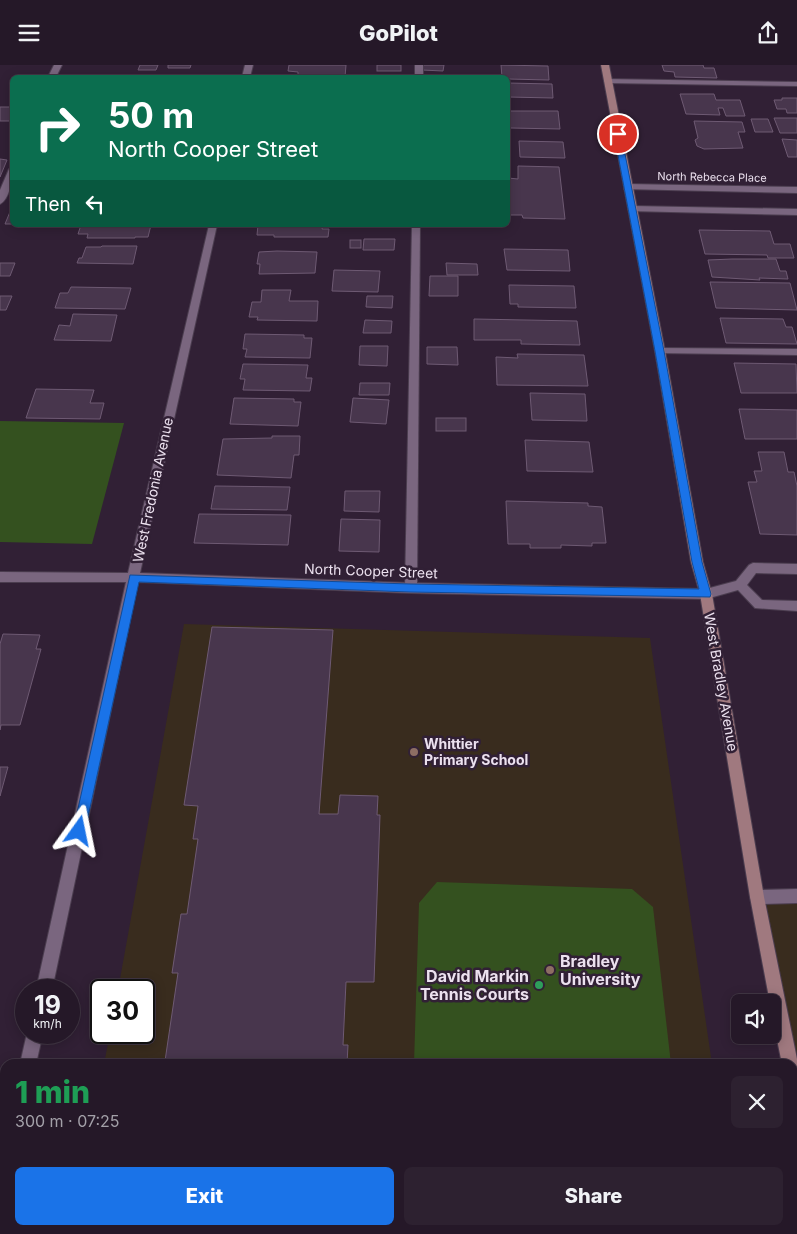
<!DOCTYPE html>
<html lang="en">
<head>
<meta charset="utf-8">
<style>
	body { margin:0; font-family:Inter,sans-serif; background:#2d2130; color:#f1f3f6; height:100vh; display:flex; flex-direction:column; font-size:19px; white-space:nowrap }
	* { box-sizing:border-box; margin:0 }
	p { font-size:16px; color:#a3a0a8 }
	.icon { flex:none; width:28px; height:28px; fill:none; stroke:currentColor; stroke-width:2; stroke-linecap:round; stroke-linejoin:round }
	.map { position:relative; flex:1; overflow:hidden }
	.panel { position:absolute; left:0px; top:994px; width:798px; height:176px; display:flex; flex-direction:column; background:#251828; border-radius:15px 15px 0 0; box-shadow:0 2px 12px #0003,0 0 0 1px #423745 }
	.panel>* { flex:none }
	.guide { position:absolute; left:10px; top:10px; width:500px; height:152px; border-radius:8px; box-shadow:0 2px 12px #0003,0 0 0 1px #423745; background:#0b6e4f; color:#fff; overflow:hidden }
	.buttons { position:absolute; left:731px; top:929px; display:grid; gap:10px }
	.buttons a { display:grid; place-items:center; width:50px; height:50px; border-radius:8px; background:#251828; box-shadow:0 2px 12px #0003,0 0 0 1px #423745; font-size:25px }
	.speed { position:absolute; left:15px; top:914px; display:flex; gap:10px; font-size:25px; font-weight:700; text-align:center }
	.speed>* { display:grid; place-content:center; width:65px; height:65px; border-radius:50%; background:#251828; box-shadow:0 2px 12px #0003,0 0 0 1px #423745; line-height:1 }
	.speed small { font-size:12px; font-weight:400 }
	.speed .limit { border:2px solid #111; border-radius:8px; background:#fff; color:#111 }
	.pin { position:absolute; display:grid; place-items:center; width:42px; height:42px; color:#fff; margin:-21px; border:2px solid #fff; border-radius:50%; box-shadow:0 1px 5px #0007 }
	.me { position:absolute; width:55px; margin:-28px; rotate:12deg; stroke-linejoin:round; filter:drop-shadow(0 0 4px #0008) }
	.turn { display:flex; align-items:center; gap:18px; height:105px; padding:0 15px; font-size:22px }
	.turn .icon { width:65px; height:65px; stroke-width:2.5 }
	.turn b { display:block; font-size:35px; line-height:42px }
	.then { display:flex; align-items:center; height:48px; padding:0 15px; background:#0003; gap:10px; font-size:19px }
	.round { display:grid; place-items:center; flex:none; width:52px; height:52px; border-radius:8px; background:#2d2130 }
	.summary { display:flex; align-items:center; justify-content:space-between; height:85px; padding:0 15px }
	h1 { font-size:30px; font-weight:800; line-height:38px; color:#1e9e55 }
	.cta { display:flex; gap:10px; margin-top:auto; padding:10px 15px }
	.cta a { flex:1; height:58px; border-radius:8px; background:#1a73e8; color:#fff; font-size:20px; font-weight:800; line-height:58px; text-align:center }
	.cta a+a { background:#2d2130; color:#f1f3f6 }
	header { display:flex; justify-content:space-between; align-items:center; height:65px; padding:0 15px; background:#251828; font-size:22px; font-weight:800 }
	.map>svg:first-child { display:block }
</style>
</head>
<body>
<header><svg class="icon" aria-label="menu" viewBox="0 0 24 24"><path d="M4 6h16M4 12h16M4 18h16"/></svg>GoPilot<svg class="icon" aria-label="share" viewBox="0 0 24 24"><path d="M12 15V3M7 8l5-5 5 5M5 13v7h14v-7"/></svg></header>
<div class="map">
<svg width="797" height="1169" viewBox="0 0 797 1169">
	<rect width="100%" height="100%" fill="#312035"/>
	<g fill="#392c1e">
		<polygon points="184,559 650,573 712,999 104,999 110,968 144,968 144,925 118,925"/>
		<polygon points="757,832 797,834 797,1036 793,1013 792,999"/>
		<polygon points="74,1165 736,1165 737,1169 74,1169"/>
	</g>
	<g fill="#34511f">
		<polygon points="0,356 124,358 92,479 0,477"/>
		<polygon points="437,817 632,824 653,842 671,999 414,999 419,838"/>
		<polygon points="425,1165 682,1165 680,1169 430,1169"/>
	</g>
	<g fill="#48364d" stroke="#6e5a73">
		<polygon points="140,0 158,0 156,5 138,5"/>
		<polygon points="168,0 191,0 190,3 168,3"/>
		<polygon points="289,0 346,0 345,12 298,11 298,7 288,6"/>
		<rect x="377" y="0" width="24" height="6"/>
		<polygon points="422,0 444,0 443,6 422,5"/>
		<polygon points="501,0 548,1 549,15 508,14 508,12 502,12"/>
		<polygon points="662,0 703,0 704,3 714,3 717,13 675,12 674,7 664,6"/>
		<polygon points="508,18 552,19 553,33 508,32"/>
		<polygon points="680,29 714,29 716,35 740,35 745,51 726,51 723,43 718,43 720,50 686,49"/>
		<polygon points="782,33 797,33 797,48 787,48 786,44 777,44 774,35 782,35"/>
		<rect x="0" y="42" width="12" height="14"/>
		<polygon points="508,46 558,46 560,64 511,63 508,62"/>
		<polygon points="774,53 797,53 797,68 780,68"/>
		<polygon points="751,54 768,54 773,67 755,67"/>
		<polygon points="694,56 742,57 745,67 738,67 743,83 704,84 697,81 695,75 698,73"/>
		<polygon points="782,74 797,75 797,92 788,92"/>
		<polygon points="519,76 563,77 565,93 520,92"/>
		<polygon points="0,94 7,95 0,112"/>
		<polygon points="518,101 559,102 565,154 523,153 522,150 508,150 508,113 518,114"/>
		<polygon points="12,142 12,159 5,159"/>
		<polygon points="81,160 151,160 148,172 135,172 135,173 87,173 88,169 78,169"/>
		<polygon points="258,160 323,160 322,164 329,164 328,172 274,172 274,170 257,170"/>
		<polygon points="699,165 770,166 774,179 790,179 794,193 768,193 767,190 705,189"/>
		<polygon points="364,174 395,174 394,185 363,185"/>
		<rect x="350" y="175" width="11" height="8"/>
		<polygon points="102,181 137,181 133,199 77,198 79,193 82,193 86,182 101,182"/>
		<polygon points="504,184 568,185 570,206 507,205"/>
		<polygon points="277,186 317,187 315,208 259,209 260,199 257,199 259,187"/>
		<polygon points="732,194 776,194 780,206 786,206 788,214 759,213 760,215 712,212 708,195"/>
		<polygon points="0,198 15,198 10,211 0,211"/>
		<polygon points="446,198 477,199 478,210 447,210"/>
		<polygon points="334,205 380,206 378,227 332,226"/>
		<polygon points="430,211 458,211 458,231 429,231"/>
		<polygon points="710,217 790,218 797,245 716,243"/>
		<polygon points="509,220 574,221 576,243 518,242 518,239 510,239"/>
		<polygon points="71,222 131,223 125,244 55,243 60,228 68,228"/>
		<polygon points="262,225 291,225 289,236 318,236 317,256 257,255 258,252 249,252 252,237 261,237"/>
		<polygon points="0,231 12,231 6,245 0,245"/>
		<polygon points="367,231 393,231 392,243 366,242"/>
		<polygon points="73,249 117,250 111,276 54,275 59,260 70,261"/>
		<polygon points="720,253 783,254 786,262 792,262 797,279 726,278"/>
		<polygon points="474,254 577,256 580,280 521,279 521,275 474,275"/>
		<polygon points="365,255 392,256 391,268 363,268"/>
		<polygon points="245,269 304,270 304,273 312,273 310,293 245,292 247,284 243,284"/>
		<polygon points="360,281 388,281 387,301 359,300"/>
		<polygon points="427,282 457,282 458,300 427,299"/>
		<polygon points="517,289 584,290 588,321 497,320 496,292 518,293"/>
		<polygon points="734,298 796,299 797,328 741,328"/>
		<polygon points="243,299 308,300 306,313 312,313 310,326 243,325 245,314 240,314"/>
		<polygon points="360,318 390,318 389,330 359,330"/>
		<polygon points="36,324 94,325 90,338 104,338 100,354 26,353"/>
		<polygon points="530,328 585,329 587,356 532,355"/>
		<polygon points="234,333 294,334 294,337 301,337 298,361 230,359"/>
		<polygon points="353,333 389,335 386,359 350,357"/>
		<polygon points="739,344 797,345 797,374 745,374"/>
		<rect x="436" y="353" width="30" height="13"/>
		<polygon points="272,371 300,371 299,390 294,390 291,413 217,410 223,374 272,373"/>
		<polygon points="525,375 589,377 593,407 527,406"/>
		<polygon points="758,387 784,387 788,407 794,407 797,421 797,470 760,469 748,417 757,417 754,406 762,406"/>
		<polygon points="215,421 290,422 287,445 211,444"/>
		<polygon points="345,426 380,426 379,447 344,446"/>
		<polygon points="506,436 588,438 588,441 602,442 606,478 592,478 592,481 561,480 561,483 530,483 530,479 508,479"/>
		<polygon points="199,449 291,450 288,480 194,478"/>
		<polygon points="341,454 380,455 379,487 339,486"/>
		<polygon points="212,562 333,565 319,749 338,749 340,730 378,731 377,750 380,750 374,917 346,917 343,980 348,980 347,999 165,996 178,908 172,908 181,849 187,849 198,774 193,774 198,741 184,740"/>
		<polygon points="3,569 40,570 36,584 41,584 20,660 1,660 0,665 0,579"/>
		<polygon points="0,702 8,702 0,731"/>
	</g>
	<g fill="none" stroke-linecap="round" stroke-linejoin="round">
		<defs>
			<g id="lane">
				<polygon points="54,0 62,0 56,12 48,12"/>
				<rect x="415" y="0" width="8" height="12"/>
				<polygon points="605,14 797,17 797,21 608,18 604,16"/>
				<path d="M9 104H12C12 114 10 134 0 139V125Z"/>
				<polygon points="412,160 420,160 417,523 415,526 407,526 405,523"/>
				<polygon points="660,283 797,284 797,290 656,288 655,286"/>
				<polygon points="797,824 797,838 757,839 752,837 750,832 752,827 757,825"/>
			</g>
			<g id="street">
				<polygon points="245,0 253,0 250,12 242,12"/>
				<polygon points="627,119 797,122 797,128 624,124 624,120"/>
				<polygon points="632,141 797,144 797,150 629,146 628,144"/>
				<polygon points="209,160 217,160 140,508 411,518 706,524 736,516 749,500 753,498 797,499 797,509 756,508 747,520 762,535 797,536 797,546 755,543 738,525 706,534 411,528 138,517 52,925 36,925 126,517 0,517 0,507 128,508"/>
				<polygon points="27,968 43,968 36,999 20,999"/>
				<polygon points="5,1097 5,1134 0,1137 0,1099"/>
			</g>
			<polygon id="secondary" points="601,0 609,0 665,286 703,497 712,529 764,832 797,994 797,1001 793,1006 797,1007 797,1044 792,1042 792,999 782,999 772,950 772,938 770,938 750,832 700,529 691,497 655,286"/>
		</defs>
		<use href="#lane" stroke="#4b3d4f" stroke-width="2"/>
		<use href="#street" stroke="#4b3d4f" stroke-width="2"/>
		<use href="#secondary" stroke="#4b3d4f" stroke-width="2"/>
		<use href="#lane" fill="#7a667f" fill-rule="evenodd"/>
		<use href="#street" fill="#7a667f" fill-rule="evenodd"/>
		<use href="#secondary" fill="#a0797f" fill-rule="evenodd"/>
	</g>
	<polygon fill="#1a73e8" stroke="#114b97" points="618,67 621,69 664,286 702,497 711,529 710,532 410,527 139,517 85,766 84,770 79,772 74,770 73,766 130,510 410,519 699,524 692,497 655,286 614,69"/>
	<g fill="#8d6e63" stroke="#312035" stroke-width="2">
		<circle cx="414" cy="687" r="5"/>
		<circle cx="550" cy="905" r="5"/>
	</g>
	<circle fill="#2e9e5b" stroke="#312035" stroke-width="2" cx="539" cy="920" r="5"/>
	<g text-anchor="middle" stroke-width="5" stroke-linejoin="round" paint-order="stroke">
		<g font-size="11" fill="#ece1ef" stroke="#312035">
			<text transform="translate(712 112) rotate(1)" y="4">North Rebecca Place</text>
		</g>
		<g font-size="14" fill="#ece1ef" stroke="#312035">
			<text transform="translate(153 425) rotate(-78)" y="5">West Fredonia Avenue</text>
			<text transform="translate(371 506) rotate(2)" y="5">North Cooper Street</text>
			<text transform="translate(721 617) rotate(80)" y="5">West Bradley Avenue</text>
		</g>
		<g font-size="14" font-weight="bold" fill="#ece1ef" stroke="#312035" text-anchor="start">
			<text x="424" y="684">Whittier<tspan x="424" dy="16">Primary School</tspan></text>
		</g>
		<g font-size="16" font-weight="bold" fill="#ece1ef" stroke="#312035" text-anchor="start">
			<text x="560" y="902">Bradley<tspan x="560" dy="18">University</tspan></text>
			<text x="529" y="917" text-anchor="end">David Markin<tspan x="529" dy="18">Tennis Courts</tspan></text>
		</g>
	</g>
</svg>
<div class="buttons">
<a><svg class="icon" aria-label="sound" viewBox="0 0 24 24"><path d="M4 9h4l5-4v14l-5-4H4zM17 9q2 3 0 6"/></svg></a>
</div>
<div class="speed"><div>19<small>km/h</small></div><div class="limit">30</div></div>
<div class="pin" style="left:618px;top:69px;background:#d93025"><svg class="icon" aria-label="arrive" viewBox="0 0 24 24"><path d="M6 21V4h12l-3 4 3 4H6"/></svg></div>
<svg class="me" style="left:79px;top:766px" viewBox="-20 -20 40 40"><path d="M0-17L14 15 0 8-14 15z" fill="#1a73e8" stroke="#fff" stroke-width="4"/></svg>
<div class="guide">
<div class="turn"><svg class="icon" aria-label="right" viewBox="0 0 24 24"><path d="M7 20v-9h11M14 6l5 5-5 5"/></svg><div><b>50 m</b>North Cooper Street</div></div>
<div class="then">Then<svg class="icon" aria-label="left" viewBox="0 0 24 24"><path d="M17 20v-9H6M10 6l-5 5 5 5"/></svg></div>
</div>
<section class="panel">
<div class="summary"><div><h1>1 min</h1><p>300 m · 07:25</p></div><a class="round"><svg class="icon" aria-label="close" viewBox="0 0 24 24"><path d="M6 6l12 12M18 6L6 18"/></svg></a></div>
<div class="cta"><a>Exit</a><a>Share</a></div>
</section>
</div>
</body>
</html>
